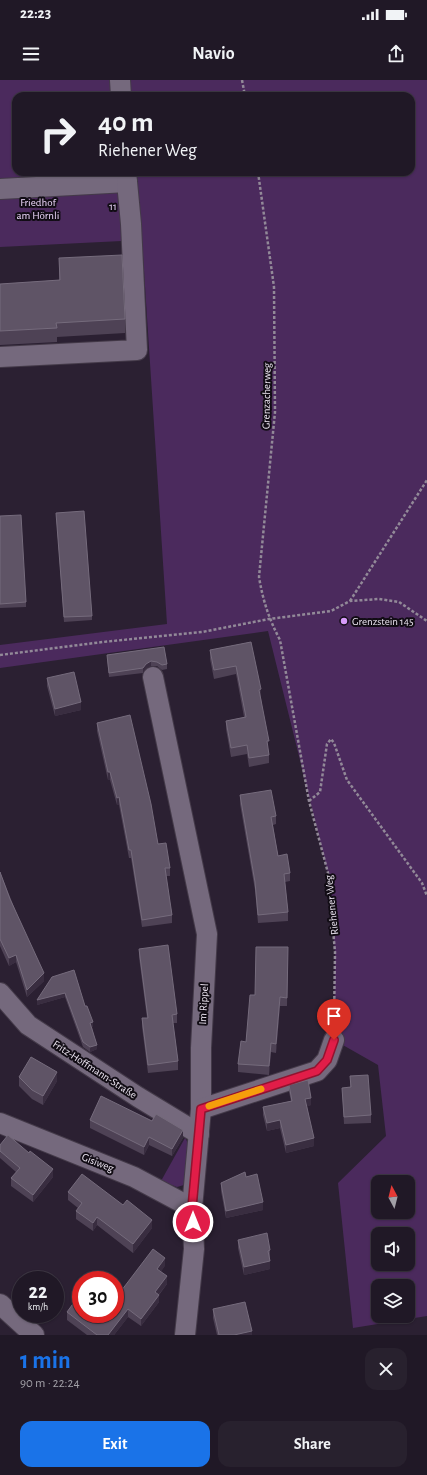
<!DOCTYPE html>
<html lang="en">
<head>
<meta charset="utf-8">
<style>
	body { margin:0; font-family:"Alegreya Sans",sans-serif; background:#28212e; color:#f1f3f6; height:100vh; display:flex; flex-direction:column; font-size:15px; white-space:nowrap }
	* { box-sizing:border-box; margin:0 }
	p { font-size:13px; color:#a2a0a7 }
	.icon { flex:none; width:22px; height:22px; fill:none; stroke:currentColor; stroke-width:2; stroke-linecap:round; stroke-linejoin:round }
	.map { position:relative; height:1255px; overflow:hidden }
	.details { display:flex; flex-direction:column; background:#201826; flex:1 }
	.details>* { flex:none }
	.guide { position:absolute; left:12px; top:12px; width:403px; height:84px; border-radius:12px; box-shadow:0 1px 3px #0004,0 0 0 1px #3d3743; background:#201826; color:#f1f3f6; overflow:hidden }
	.needle { width:26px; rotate:353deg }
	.buttons { position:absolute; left:371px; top:1095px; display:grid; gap:8px }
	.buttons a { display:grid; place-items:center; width:44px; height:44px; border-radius:8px; background:#201826; box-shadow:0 1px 3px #0004,0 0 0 1px #3d3743; font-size:20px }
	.speed { position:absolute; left:12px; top:1191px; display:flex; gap:8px; font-size:20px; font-weight:700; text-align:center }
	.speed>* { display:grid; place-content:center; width:52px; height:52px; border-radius:50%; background:#201826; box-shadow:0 1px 3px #0004,0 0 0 1px #3d3743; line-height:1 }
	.speed small { font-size:10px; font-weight:400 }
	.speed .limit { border:6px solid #d22; background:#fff; color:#111 }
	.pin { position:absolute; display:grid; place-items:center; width:34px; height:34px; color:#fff; margin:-41px -17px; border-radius:50% 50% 50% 0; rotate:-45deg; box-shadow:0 0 4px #0007 }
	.pin .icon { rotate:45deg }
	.me { position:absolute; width:44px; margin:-22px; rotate:0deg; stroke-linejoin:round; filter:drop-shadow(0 0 3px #0008) }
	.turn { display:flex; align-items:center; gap:14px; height:84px; padding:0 20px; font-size:18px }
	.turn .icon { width:52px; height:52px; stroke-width:2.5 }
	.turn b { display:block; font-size:28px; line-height:34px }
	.round { display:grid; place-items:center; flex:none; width:42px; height:42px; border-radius:12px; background:#28212e }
	.head { display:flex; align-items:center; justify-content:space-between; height:68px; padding:0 20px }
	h1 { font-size:24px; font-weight:700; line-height:30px; color:#1a73e8 }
	.primary-button { display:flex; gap:8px; margin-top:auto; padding:8px 20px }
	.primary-button a { flex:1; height:46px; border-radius:12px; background:#1a73e8; color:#fff; font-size:16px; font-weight:700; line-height:46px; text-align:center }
	.primary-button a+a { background:#28212e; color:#f1f3f6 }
	.status { display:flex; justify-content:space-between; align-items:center; height:28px; padding:0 20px; background:#201826; direction:ltr }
	.status svg { height:11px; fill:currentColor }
	header { display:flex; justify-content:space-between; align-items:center; height:52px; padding:0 20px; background:#201826; font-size:18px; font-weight:700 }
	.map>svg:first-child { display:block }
</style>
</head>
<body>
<div class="status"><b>22:23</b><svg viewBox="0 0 49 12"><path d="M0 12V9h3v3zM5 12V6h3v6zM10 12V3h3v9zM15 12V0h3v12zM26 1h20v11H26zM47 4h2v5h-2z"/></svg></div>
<header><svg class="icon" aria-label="menu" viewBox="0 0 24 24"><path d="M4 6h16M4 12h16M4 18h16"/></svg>Navio<svg class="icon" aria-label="share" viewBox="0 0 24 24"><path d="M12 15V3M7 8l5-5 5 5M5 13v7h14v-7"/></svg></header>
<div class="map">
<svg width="427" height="1255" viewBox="0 0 427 1255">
	<rect width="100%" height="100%" fill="#2b2032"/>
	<g fill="#4b2a5d" fill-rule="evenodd">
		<path d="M0 0H427V1236L353 1248 338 1103 386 1056 378 985 334 960 335 872 328 793 268 551 0 588V565L167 544 142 160 0 167ZM16 16H411V92H16ZM378 1102H408V1132H378ZM378 1154H408V1184H378ZM378 1206H408V1236H378Z"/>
		<polygon points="185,1058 190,1066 184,1105 177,1107 161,1101"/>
	</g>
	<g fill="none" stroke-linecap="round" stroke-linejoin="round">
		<defs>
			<g id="minor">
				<polyline points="120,0 121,16"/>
				<polyline points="0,109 127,102 126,92"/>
				<polyline points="0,277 137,270 131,144 127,102"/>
				<polyline points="153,597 207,854 201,968 201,1029 192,1128 194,1169 185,1255"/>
				<polyline points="0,913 28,945 138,1017 199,1054"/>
				<polyline points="201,1029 317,991 327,980 334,960"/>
				<polyline points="0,1043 134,1097 192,1128"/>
				<polyline points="0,1224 34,1255"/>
			</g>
		</defs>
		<use href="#minor" stroke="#443a49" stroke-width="22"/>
		<g stroke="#928998" stroke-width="2.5" stroke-dasharray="3 2" stroke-linecap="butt">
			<polyline points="242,0 245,16"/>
			<path d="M258 92 274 207 275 332 259 497C263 521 269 539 280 560L309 721 328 793 335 872 334 942"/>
			<polyline points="350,521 427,400"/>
			<polyline points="0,575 103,562 202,552 269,539 331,531 350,521 379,519 399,522 427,541"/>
			<polyline points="309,721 320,712 327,664 331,659 334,663 347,700 422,803 427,816"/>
		</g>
		<use href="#minor" stroke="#75697d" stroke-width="20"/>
	</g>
	<g fill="#4e4255">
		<polygon points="59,178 125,239 125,253 57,257 57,262 0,265 0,204 59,200"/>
		<polygon points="56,433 92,536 92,540 64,542"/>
		<polygon points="0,436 26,522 26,527 0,528"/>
		<polygon points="251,562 261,618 269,675 269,683 249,687 247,674 231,677 226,649 226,641 244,637 236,594 214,599 210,579 210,570"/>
		<polygon points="164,567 167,584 167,589 162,590 157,586 151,586 146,588 143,593 109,597 107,579 107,575"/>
		<polygon points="47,598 81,630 55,636 47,606"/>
		<polygon points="97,643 170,788 170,796 166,796 172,835 172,843 142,847 131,778 129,778 119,725 117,725 110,700 108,700 97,651"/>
		<polygon points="240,715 276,736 276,744 273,745 278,776 290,793 290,801 285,802 288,832 288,841 258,843 255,810 240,724"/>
		<polygon points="0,792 44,901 27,917 16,882 9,886 0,866"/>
		<polygon points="288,867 287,926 280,926 276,973 271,972 269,995 238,992 238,984 246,962 255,915"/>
		<polygon points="139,869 177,934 177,943 173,943 178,981 178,990 148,993 142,947 142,938 147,938 139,877"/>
		<polygon points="52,897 85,926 93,947 92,947 97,969 90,972 83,967 65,917 37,925"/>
		<polygon points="350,996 371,1035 371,1043 344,1044 342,1008 350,1007"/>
		<polygon points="19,997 57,1001 43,1025 32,1019 19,1006"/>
		<polygon points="289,1005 311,1025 307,1026 314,1066 286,1073 280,1048 267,1051 263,1035 263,1027 291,1021 289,1012"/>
		<polygon points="90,1040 183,1058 172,1076 149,1065 144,1075 90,1048"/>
		<polygon points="0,1065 53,1097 33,1122 11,1106 11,1098 16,1092 0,1078"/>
		<polygon points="246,1097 263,1130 226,1138 221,1111 221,1103"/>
		<polygon points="68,1112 152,1148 133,1173 97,1145 93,1151 76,1139 76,1131 78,1128 68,1120"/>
		<polygon points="238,1160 270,1170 270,1189 244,1195 238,1168"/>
		<polygon points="165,1186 161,1191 167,1204 159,1215 159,1222 141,1246 128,1237 114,1255 87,1255 67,1240 67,1232 100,1239"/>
		<polygon points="213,1229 252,1255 217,1255 213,1238"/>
	</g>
	<g fill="#392d40">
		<polygon points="151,581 151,586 146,588 143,593 143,588 146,584"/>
		<polygon points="261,609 261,618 259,618 259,610"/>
		<polygon points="81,622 81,630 55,636 55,629"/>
		<rect x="108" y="692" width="2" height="8"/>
		<polygon points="119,717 119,725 117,725 117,718"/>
		<polygon points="16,875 16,882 9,886 9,878"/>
		<polygon points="44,893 44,901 27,917 27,910"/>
		<polygon points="65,913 65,917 37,925 37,920"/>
		<polygon points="280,917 280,926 276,973 276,964"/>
		<polygon points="93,942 93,947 90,948 90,943"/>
		<polygon points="271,963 271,972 269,995 269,986"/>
		<polygon points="97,965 97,969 90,972 90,967"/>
		<polygon points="57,992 57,1001 43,1025 43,1016"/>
		<polygon points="311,1018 311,1025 305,1027 305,1019"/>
		<polygon points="280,1040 280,1048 267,1051 267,1043"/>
		<polygon points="183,1050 183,1058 172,1076 172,1069"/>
		<polygon points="149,1057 149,1065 144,1075 144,1067"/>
		<polygon points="314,1058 314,1066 286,1073 286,1065"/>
		<polygon points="53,1089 53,1097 33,1122 33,1115"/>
		<polygon points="263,1122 263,1130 226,1138 226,1131"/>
		<polygon points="97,1137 97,1145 93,1151 93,1143"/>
		<polygon points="152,1140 152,1148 133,1173 133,1164"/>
		<polygon points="165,1178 165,1186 157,1196 157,1189"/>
		<polygon points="270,1181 270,1189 244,1195 244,1187"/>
		<polygon points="167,1196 167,1204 155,1219 155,1212"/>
		<polygon points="159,1215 159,1222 141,1246 141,1239"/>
		<polygon points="128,1229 128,1237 114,1255 108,1255"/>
		<polygon points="252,1251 252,1255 234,1255"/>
	</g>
	<g fill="#5f5466" stroke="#756b7c">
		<polygon points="122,175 125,239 56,243 57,248 0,251 0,204 60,200 59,178"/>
		<polygon points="84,431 92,536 64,537 56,433"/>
		<polygon points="21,435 26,522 0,524 0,436"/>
		<polygon points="251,562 261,609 259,610 269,661 267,661 269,675 249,678 247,665 231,668 226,641 246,637 236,586 214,590 210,570"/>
		<polygon points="164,567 167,584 162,585 157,582 151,581 146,584 143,588 109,593 107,575"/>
		<polygon points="74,592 81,622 55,629 47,598"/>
		<polygon points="130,635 151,724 158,764 166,763 170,788 165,788 172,835 142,840 131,770 129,770 119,717 117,718 110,692 108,692 97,643"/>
		<polygon points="271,710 276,736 271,737 278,776 287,774 290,793 284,794 288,832 258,835 255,802 240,715"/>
		<polygon points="0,792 10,819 44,893 27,910 16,875 9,878 0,859"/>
		<polygon points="168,865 177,934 172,935 178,981 148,985 142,938 148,938 139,869"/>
		<polygon points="256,867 288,867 287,918 280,917 276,964 271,963 269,986 238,984 241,961 246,962 250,915 255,915"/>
		<polygon points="74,890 85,926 87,926 93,942 90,943 97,965 90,967 83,962 65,913 37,920 52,897"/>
		<polygon points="31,977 57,992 43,1016 32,1010 19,997"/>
		<polygon points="368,995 371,1035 344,1037 342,1008 351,1007 350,996"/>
		<polygon points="308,1000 311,1018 305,1019 314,1058 286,1065 280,1040 267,1043 263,1027 292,1021 289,1005"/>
		<polygon points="101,1016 152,1041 156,1034 183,1050 172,1069 149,1057 144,1067 90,1040"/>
		<polygon points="8,1055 29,1073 30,1071 53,1089 33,1115 11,1098 20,1088 0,1071 0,1065"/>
		<polygon points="245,1092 246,1097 257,1094 263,1122 226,1131 221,1103"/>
		<polygon points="82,1094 123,1125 127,1120 152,1140 133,1164 97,1137 93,1143 76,1131 82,1123 68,1112"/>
		<polygon points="267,1153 270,1170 268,1171 270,1181 244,1187 238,1160"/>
		<polygon points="153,1169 165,1178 157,1189 167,1196 155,1212 159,1215 141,1239 128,1229 108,1255 97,1255 67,1232 75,1221 81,1226 81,1234 93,1234 100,1239 104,1234 115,1234 115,1219"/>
		<polygon points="245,1222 252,1251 234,1255 219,1255 213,1229"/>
	</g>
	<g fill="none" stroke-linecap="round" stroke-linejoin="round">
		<defs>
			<polyline id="route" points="193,1142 192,1128 201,1029 317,991 327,980 334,960"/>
		</defs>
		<use href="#route" stroke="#92132f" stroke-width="10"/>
		<use href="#route" stroke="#e11d48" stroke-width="7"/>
		<polyline stroke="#f59e0b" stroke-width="7" points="209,1026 261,1009"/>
	</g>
	<circle fill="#d79bf9" stroke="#110c14" stroke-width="1.5" cx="344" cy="541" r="4"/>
	<g text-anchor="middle" stroke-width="4" stroke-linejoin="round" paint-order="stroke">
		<g font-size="11" fill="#f0dafe" stroke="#110c14">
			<text x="38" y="126">Friedhof<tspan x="38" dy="13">am Hörnli</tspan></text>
			<text x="113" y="130">11</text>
		</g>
		<g font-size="11" fill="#ede6f2" stroke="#110c14">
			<text transform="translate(266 316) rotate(-89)" y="4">Grenzacherweg</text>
			<text transform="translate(331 825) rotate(-96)" y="4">Riehener Weg</text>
			<text transform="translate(203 924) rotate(-87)" y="4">Im Rippel</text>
			<text transform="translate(95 989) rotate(33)" y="4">Fritz-Hoffmann-Straße</text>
			<text transform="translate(98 1082) rotate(22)" y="4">Gisiweg</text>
		</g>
		<g font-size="11" fill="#ede6f2" stroke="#110c14" text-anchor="start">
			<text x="352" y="545">Grenzstein 145</text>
		</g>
	</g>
</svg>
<div class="buttons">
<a><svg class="needle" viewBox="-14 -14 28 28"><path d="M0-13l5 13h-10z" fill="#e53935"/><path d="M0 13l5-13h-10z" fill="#a2a0a7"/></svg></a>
<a><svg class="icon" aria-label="sound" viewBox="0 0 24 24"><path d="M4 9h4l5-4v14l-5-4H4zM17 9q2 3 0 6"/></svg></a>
<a><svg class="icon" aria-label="layers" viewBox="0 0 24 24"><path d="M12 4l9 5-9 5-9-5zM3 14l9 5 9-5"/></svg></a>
</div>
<div class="speed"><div>22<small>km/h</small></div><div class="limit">30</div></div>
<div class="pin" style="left:334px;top:960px;background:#d93025"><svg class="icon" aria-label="arrive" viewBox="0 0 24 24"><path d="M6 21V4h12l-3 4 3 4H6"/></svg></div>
<svg class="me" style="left:193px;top:1142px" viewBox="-20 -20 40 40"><circle r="17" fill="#e11d48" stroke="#fff" stroke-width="3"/><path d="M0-11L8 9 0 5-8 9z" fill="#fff"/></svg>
<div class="guide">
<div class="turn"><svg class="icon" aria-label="right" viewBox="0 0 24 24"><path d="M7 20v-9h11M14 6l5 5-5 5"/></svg><div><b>40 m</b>Riehener Weg</div></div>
</div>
</div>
<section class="details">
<div class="head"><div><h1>1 min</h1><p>90 m · 22:24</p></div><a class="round"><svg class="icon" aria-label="close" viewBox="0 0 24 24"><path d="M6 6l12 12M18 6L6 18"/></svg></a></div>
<div class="primary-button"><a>Exit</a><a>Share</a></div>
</section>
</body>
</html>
